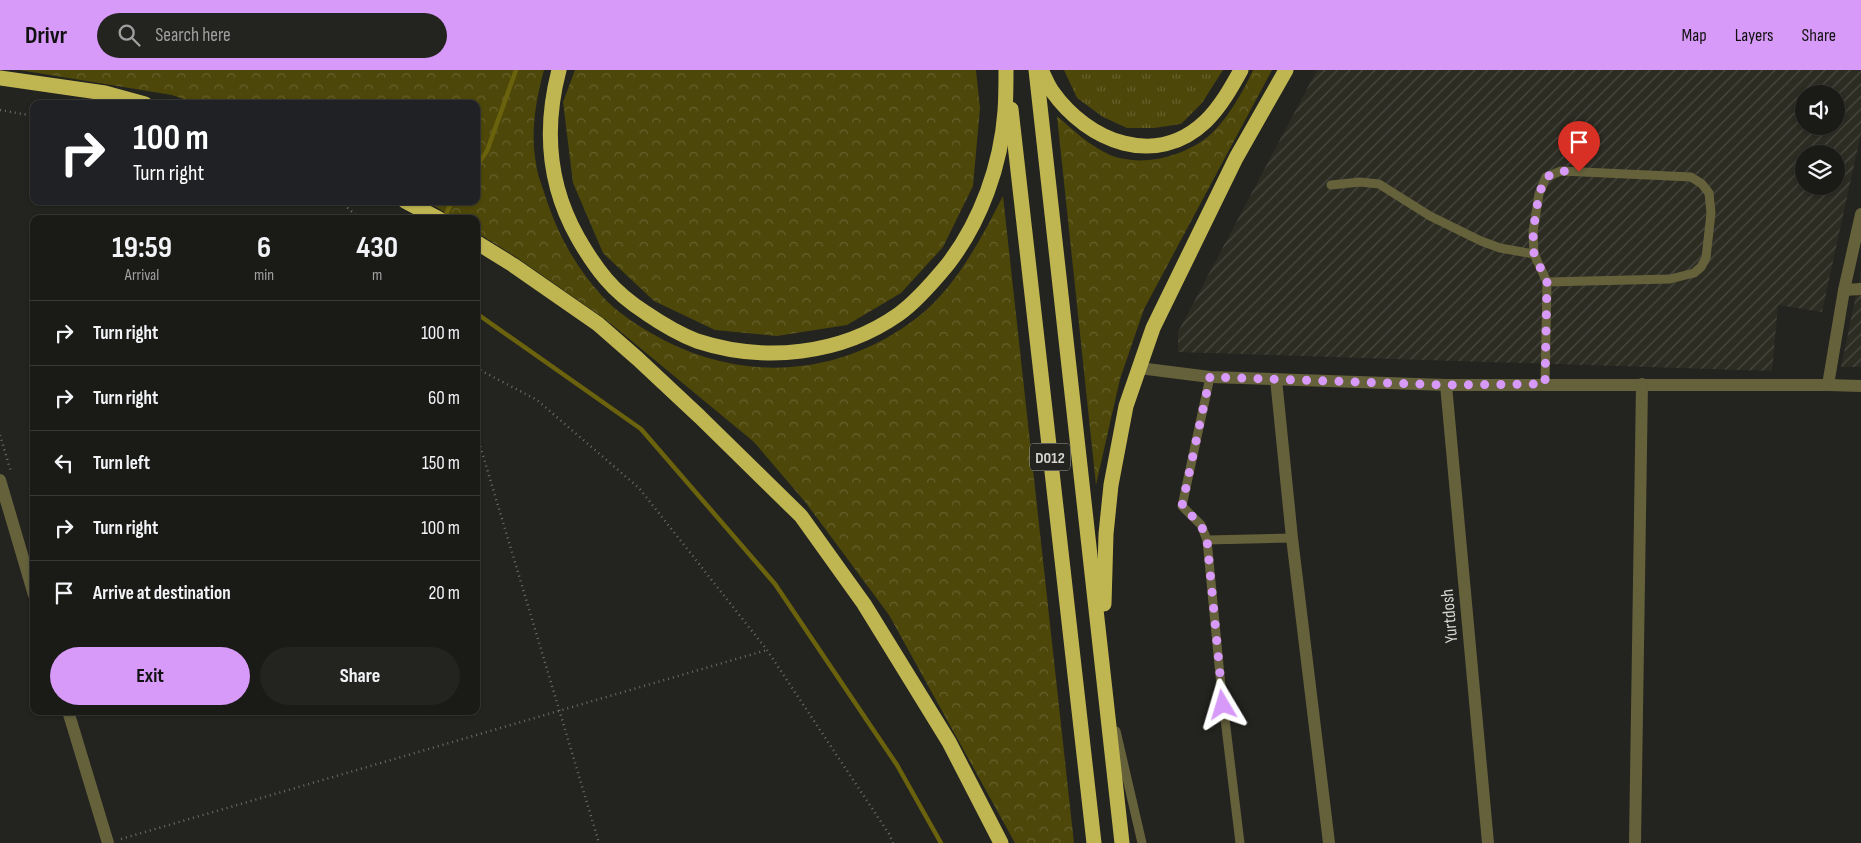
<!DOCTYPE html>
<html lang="en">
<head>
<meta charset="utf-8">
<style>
	body { margin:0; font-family:"Sofia Sans Condensed",sans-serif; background:#232320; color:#f1f3f6; height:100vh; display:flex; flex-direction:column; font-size:19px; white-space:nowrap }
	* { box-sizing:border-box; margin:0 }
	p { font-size:16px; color:#9fa1a1 }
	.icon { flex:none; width:28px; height:28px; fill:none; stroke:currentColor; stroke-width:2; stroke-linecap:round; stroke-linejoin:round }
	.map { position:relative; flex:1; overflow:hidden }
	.drawer { position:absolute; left:30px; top:145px; width:450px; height:500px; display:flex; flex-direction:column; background:#1a1a17; border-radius:10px; box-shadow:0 1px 4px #0004,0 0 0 1px #383836 }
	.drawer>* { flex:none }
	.banner { position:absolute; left:30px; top:30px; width:450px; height:105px; border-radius:10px; box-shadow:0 1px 4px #0004,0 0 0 1px #383836; background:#202124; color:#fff; overflow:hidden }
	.controls { position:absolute; left:1795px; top:15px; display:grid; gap:10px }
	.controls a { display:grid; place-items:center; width:50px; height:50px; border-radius:50%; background:#1a1a17; box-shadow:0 1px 4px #0004,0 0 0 1px #383836; font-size:25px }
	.pin { position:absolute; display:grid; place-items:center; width:42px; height:42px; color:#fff; margin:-51px -21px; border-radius:50% 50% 50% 0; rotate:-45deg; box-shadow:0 0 5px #0007 }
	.pin .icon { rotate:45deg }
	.me { position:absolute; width:55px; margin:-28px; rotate:353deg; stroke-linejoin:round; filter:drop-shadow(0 0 4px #0008) }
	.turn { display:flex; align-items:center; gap:18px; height:105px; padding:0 20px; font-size:22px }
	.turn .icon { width:65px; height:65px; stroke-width:2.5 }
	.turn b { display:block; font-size:35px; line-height:42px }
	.eta { display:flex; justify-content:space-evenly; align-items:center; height:85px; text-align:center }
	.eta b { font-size:30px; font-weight:700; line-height:35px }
	.primary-button { display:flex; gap:10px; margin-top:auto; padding:10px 20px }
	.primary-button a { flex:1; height:58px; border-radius:30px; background:#d89af8; color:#111; font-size:20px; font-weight:700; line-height:58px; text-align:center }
	.primary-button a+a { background:#232320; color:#f1f3f6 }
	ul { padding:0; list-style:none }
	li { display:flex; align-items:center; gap:15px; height:65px; padding:0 20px; border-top:1px solid #383836 }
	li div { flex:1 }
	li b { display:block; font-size:19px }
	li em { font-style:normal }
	header { display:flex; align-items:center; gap:30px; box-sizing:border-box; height:70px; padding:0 25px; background:#d89af8; color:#111 }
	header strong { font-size:24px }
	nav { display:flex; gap:28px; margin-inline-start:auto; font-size:18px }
	.search { width:350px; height:45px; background:#232320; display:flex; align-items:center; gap:12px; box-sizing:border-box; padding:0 18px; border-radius:28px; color:#9fa1a1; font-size:19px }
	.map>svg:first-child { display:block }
</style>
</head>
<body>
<header>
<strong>Drivr</strong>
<div class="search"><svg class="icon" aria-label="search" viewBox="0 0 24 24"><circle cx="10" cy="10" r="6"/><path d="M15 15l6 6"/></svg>Search here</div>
<nav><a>Map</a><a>Layers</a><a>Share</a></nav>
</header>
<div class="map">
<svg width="1861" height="773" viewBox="0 0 1861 773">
	<defs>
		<pattern id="industrial-furrows" width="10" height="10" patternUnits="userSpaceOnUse" patternTransform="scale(1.25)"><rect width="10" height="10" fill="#2d2c23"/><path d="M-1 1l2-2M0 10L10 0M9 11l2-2" fill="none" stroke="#4b4a42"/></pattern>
		<pattern id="grass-tufts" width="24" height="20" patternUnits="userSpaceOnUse" patternTransform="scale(1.25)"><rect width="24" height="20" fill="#4d470a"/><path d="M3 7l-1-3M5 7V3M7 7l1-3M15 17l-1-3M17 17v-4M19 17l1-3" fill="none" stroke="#66612d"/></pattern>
		<pattern id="forest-crowns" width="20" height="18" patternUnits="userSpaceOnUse" patternTransform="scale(1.25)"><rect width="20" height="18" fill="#4d470a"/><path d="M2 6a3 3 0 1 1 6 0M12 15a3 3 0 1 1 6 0" fill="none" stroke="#66612d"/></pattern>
	</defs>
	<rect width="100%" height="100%" fill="#23231f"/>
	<g fill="url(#industrial-furrows)" fill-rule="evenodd">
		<path d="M1317 0H1861V63L1822 242 1778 235 1772 301 1178 282V262ZM1804 24H1836V56H1804ZM1804 84H1836V116H1804Z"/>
		<polygon points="1861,201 1861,297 1841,297"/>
	</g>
	<polygon fill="url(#grass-tufts)" points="1064,0 1223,0 1202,33 1181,54 1154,58 1127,58 1103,47 1077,28"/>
	<g fill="url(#forest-crowns)">
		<path d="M19 0H544C536 30 530 62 536 93 537 103 541 113 544 122 556 161 575 197 603 227 616 241 634 253 651 263 737 314 840 309 919 246 956 217 982 167 1003 126L1074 773H1015L889 545 806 433 754 372 605 249 516 187 476 162V149H456L426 131H476V34H197L172 25Z"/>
		<polygon points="575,0 976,0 980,38 973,116 943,177 901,223 847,255 777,266 715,260 654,231 603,183 573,113 563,32"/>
		<path d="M1253 0H1272L1144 239 1120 309 1096 415 1057 46C1073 60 1090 76 1110 85 1140 97 1179 88 1205 69 1225 54 1243 22 1253 0Z"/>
	</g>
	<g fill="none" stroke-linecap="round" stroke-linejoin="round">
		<g stroke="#6a620c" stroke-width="4.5">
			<polyline points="476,97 487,81 516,0"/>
			<polyline points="444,149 452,131"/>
			<polyline points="476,243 641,359 775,514 897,695 941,773"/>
		</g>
		<g stroke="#6d6d6a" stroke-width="2.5" stroke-dasharray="1 4" stroke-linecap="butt">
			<polyline points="0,40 34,46"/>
			<polyline points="340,131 360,149"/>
			<polyline points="476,298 537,330 639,418 767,580 889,764 893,773"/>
			<polyline points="476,362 599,773"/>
			<polyline points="0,365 11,402"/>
			<polyline points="121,769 767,580"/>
		</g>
		<g stroke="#64613b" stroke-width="9">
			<polyline points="1331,115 1360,112 1379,114 1430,146 1481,171 1500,178 1534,184"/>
			<polyline points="1210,307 1182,436 1201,455 1207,470 1221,616 1240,773"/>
			<polyline points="1545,314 1547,212 1534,184 1533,162 1539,124 1546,107 1561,101 1691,107 1702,114 1709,123 1711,143 1706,188 1701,197 1694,203 1670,209 1547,212"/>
			<polyline points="1207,470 1292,468"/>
			<polyline points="1116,661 1142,773"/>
		</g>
		<g stroke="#64613b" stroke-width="12">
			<polyline points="1844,220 1861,219"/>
			<polyline points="1139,298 1210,307 1446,315 1828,315 1844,220 1861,144"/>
			<polyline points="1276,309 1292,468 1329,773"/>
			<polyline points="1446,315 1488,773"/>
			<polyline points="1828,315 1861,316"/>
			<polyline points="0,410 34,525"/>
			<polyline points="68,641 108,773"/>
			<polyline points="1635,773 1642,314"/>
		</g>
		<g stroke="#c0b651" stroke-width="15">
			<path d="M559 0C544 57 548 115 578 168 586 182 595 196 606 209 617 222 632 234 646 243 662 254 679 264 697 271 764 293 841 285 899 244 917 231 934 211 948 194 981 151 1001 95 1005 41 1006 28 1006 14 1006 0"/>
			<polyline points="1036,0 1122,773"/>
			<path d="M1041 0C1045 7 1047 14 1052 21 1088 72 1156 99 1206 51 1221 36 1231 18 1241 0"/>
			<polyline points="0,8 105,23 145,34"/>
			<polyline points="1011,39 1094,773"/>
			<polyline points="405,131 439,149"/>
			<polyline points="476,172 513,195 598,254 638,289 700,347 801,446 864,534 893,581 949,672 1001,773"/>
			<polyline points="1104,534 1106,464 1111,415 1126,336 1153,258 1236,88 1286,0"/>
		</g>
	</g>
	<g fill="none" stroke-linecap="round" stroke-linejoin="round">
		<polyline stroke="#d89af8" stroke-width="9" stroke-dasharray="0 16.2" points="1223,635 1207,470 1201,455 1182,436 1210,307 1446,315 1545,314 1547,212 1534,184 1533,162 1539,124 1546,107 1561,101 1579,102"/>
	</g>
	<g text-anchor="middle" stroke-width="5" stroke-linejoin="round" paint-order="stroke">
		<rect fill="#23231f" stroke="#a09f9c" stroke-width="1" x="1030" y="373.5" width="40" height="27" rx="4"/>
		<g font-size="16" font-weight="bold" fill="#d5d4d2">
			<text x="1050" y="393">D012</text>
		</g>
		<g font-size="18" fill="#d5d4d2" stroke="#23231f">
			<text transform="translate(1449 546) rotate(-95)" y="6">Yurtdosh</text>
		</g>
	</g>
</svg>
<div class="controls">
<a><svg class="icon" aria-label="sound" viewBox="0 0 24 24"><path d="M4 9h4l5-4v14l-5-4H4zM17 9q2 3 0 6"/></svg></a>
<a><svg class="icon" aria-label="layers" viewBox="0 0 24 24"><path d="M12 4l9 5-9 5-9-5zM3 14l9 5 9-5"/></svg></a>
</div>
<div class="pin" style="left:1579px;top:102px;background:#d93025"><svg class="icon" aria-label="arrive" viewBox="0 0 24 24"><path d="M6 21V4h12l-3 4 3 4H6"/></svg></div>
<svg class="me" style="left:1223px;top:635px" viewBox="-20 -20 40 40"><path d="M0-17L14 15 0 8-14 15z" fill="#d89af8" stroke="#fff" stroke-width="4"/></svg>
<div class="banner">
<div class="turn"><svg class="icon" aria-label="right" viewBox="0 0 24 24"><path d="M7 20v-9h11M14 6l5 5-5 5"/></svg><div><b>100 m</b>Turn right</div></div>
</div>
<section class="drawer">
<div class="eta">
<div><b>19:59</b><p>Arrival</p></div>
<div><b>6</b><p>min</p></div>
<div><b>430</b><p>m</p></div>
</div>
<ul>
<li><svg class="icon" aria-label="right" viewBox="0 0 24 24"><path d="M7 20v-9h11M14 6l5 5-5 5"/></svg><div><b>Turn right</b></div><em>100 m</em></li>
<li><svg class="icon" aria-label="right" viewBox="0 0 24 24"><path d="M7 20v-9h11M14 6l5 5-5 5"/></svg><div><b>Turn right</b></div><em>60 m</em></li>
<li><svg class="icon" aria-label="left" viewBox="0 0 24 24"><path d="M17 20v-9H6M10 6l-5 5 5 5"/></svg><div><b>Turn left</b></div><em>150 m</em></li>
<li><svg class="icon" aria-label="right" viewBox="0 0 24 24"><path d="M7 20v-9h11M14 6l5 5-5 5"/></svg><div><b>Turn right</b></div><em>100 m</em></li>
<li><svg class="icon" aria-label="arrive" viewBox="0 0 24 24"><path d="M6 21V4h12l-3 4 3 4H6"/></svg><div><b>Arrive at destination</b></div><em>20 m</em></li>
</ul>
<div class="primary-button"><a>Exit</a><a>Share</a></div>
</section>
</div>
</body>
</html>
